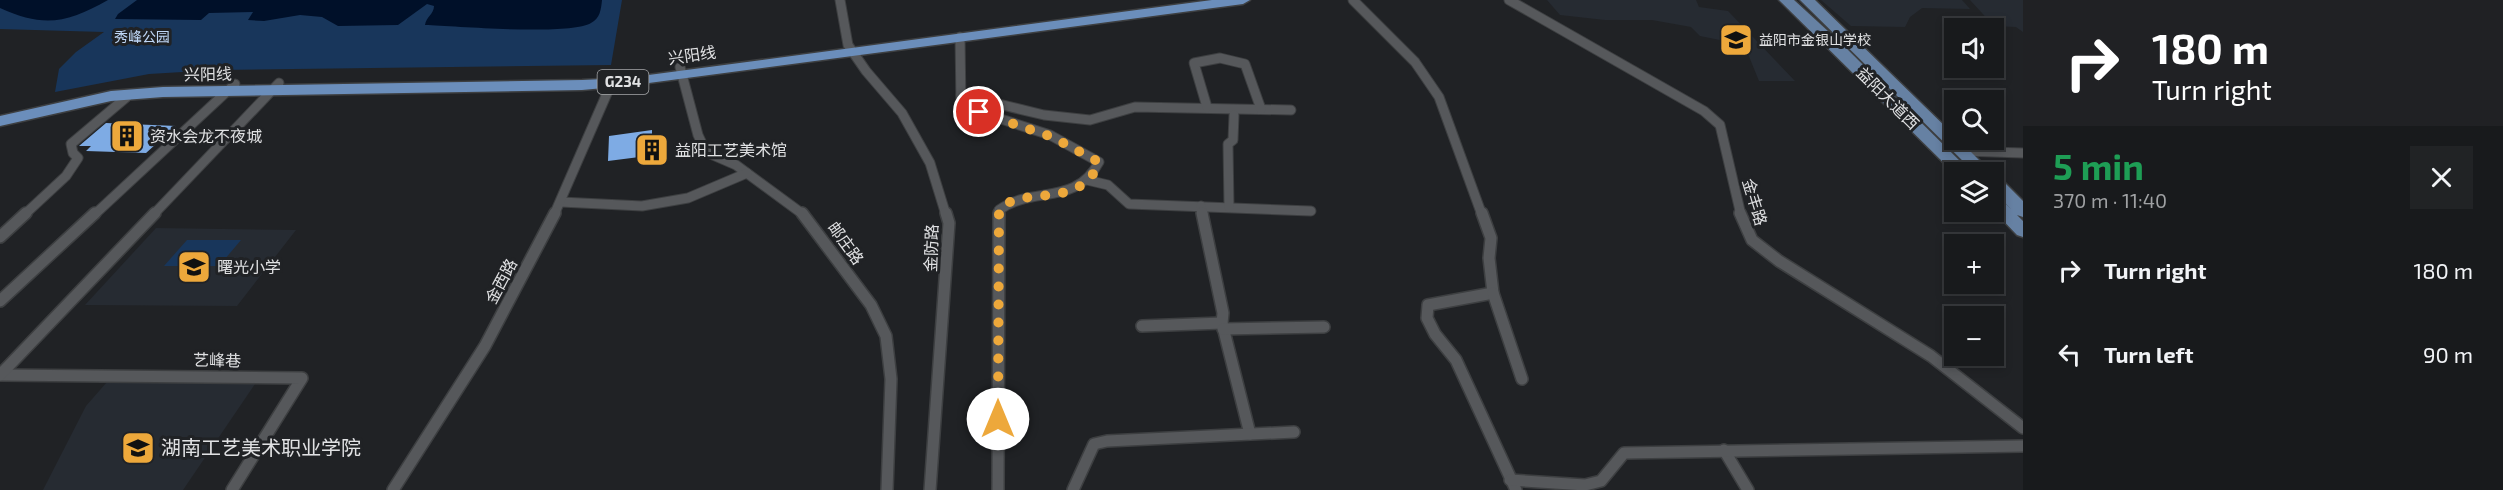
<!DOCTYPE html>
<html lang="en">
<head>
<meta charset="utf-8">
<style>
	body { margin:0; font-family:"Exo 2","Noto Sans SC",sans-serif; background:#212325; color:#f1f3f6; height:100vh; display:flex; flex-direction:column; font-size:22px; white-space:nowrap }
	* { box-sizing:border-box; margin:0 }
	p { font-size:20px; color:#9fa1a3 }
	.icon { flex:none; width:33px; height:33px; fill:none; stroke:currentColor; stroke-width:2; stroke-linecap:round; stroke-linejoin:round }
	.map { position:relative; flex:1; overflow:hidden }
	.panel { display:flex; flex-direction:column; background:#181a1c; width:480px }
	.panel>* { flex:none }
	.hud { background:#202124; color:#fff; overflow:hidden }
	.buttons { position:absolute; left:1944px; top:18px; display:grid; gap:12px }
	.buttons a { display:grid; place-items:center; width:60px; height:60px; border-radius:0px; background:#181a1c; box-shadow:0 3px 9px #0003,0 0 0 2px #36383b; font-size:30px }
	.pin { position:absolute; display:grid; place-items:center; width:51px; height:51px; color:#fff; margin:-26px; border:3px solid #fff; border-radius:50%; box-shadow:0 2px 6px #0007 }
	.me { position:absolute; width:66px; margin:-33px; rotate:0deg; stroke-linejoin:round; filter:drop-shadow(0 0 4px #0008) }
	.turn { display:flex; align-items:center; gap:21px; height:126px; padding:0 30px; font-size:27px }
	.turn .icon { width:78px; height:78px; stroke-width:2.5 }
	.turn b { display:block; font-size:42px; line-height:51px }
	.round { display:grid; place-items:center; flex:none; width:63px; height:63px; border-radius:0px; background:#212325 }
	.headline { display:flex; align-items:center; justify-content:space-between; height:102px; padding:0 30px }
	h1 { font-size:36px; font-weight:700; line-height:45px; color:#1e9e55 }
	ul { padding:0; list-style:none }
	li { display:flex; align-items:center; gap:18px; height:84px; padding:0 30px }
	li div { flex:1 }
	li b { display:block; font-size:22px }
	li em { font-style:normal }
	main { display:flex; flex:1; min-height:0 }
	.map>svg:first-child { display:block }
</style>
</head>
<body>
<main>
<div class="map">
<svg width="2023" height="490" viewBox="0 0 2023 490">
	<rect width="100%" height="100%" fill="#202225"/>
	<g fill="#262b32">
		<polygon points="1547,0 1696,0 1699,7 1728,11 1795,81 1759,81 1748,54 1735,43 1700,36 1691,27 1652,20 1605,20 1560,15"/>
		<polygon points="1821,0 1962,0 1970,9 1922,8 1910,17 1905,27 1851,26"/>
		<polygon points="1970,0 2023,0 2023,32 2016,27 1994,26"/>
		<polygon points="156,228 296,230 237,306 85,305"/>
		<polygon points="107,382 255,384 183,490 43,490 86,406"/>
	</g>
	<g fill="#18365b">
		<polygon points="0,0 622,0 611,65 216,70 149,74 55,92 59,69 76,52 104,32 0,29"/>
		<polygon points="187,240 241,240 219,266 164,266"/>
	</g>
	<g fill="#001029">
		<path d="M0 0H108C67 23 44 28 0 8Z"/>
		<path d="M137 0H602C601 10 600 18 591 23 568 36 457 26 425 25 426 17 434 14 434 6L427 4 398 25 338 26 322 17 300 15 264 21 248 20 253 12 209 13 201 20 115 19 118 14Z"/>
	</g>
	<g fill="#7eabe4">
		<polygon points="106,123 176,126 146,153 86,151 91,146 79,146"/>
		<polygon points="652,130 652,136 662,135 663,154 608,161 609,136"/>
	</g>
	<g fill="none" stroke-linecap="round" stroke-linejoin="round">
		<defs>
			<g id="minor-far1">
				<polyline points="840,0 848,45 866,71 902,113 930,163 946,215"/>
				<polyline points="1353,0 1415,62 1439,97 1482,215"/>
				<polyline points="1509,0 1704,111 1720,125 1741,215"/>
				<path d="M960 37 961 106 1050 135 1099 162C1075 207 1034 185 999 210V215"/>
				<polyline points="680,67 698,135 706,152 736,165 804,215"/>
				<polyline points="961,95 1044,115 1090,120 1135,107 1291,110"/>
				<polyline points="1207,107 1194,63 1220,58 1245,64 1261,109"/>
				<polyline points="1962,151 2023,153"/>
				<polyline points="1087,180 1108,185 1129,204 1311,211"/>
				<polyline points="561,202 642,206 688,198 747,173"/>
				<polyline points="1201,206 1203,215"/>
				<polyline points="1229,207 1228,144 1233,140 1234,115"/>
				<polyline points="24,215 66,176 78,158 73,153 71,144 129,95"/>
				<polyline points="94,215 235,84"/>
				<polyline points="153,215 279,83"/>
				<polyline points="554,215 615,75"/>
			</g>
			<g id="minor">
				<polyline points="802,213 871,305 886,336 891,379 887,490"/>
				<polyline points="1202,213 1223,313 1222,323 1250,434"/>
				<polyline points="1482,213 1491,238 1489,258 1493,293 1428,305 1427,318 1435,334 1456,360 1516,490"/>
				<polyline points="1740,213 1752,240 1779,261 1931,356 2023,428"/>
				<polyline points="0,237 26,213"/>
				<polyline points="1493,293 1522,379"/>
				<polyline points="0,301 95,213"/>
				<polyline points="1142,326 1222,323"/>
				<polyline points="1223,329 1324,327"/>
				<polyline points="0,375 302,378 232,490"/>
				<polyline points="0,375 155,213"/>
				<polyline points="1724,450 1748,490"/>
				<polyline points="1510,480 1585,485 1601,481 1624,453 2023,446"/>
				<polyline points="393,490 485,346 555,213"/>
				<polyline points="930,490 949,223 946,213"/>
				<polyline points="998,490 999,213"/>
				<polyline points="1073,490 1094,444 1107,441 1294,432"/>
			</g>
			<g id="primary">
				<polygon points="1779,0 1794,0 1841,43 1971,172 1954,173"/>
				<polygon points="1800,0 1815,0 1954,135 1954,140 1959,140 1991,172 1974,172"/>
				<polygon points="1994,177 2000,178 2023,201 2023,217 2017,215 2023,221 2023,237 2017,235 1994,211 1994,197 2000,198 2011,209 1994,191"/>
			</g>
			<polygon id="trunk" points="1212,0 1250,0 1243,4 626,86 582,90 163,97 111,101 0,126 0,116 111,91 163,87 582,80 626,78"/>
		</defs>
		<use href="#minor-far1" stroke="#3d3f41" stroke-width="11"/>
		<use href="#minor" stroke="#3d3f41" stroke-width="14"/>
		<use href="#primary" stroke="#3d3f41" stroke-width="3"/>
		<use href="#trunk" stroke="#3d3f41" stroke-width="3"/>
		<use href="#minor-far1" stroke="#56585b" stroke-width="9"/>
		<use href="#minor" stroke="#56585b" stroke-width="11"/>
		<use href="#primary" fill="#6681a3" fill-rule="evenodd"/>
		<use href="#trunk" fill="#6b8ebb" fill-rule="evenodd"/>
	</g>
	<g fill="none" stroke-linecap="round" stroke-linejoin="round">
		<path stroke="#eda83b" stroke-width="10" stroke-dasharray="0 18" d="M979 112 1052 137 1099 162C1085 201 1045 192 1015 200 1009 201 1004 207 999 210L998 419"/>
	</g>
	<defs>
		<symbol id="school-square" viewBox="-11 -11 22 22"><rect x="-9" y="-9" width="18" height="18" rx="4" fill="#eda83b" stroke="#202225"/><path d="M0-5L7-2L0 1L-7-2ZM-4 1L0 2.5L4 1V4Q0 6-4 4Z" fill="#111"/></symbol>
		<symbol id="building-square" viewBox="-11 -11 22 22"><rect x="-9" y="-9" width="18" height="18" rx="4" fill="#eda83b" stroke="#202225"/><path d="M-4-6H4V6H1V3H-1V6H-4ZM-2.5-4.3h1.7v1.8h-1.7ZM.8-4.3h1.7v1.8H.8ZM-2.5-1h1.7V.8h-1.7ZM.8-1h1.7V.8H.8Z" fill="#111"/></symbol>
		<symbol id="university-square" viewBox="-11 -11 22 22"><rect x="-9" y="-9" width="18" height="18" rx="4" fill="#eda83b" stroke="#202225"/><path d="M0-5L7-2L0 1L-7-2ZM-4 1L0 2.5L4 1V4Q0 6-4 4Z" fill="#111"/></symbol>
	</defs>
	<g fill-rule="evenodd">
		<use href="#school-square" x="1717" y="21" width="38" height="38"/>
		<use href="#building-square" x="108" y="117" width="38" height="38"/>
		<use href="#building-square" x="633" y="131" width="38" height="38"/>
		<use href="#school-square" x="175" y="248" width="38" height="38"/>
		<use href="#university-square" x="119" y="429" width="38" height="38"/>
	</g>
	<g text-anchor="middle" stroke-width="6" stroke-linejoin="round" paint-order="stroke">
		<g font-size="14" fill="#bfd7f7" stroke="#202225">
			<text x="142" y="42">秀峰公园</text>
		</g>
		<g font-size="14" fill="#e0e1e3" stroke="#202225" text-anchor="start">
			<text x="1759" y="45">益阳市金银山学校</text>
		</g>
		<rect fill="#202225" stroke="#a6a8aa" stroke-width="1.5" x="597.5" y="70" width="51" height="24" rx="4.5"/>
		<g font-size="15" font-weight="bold" fill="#e0e1e3">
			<text x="623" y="87">G234</text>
		</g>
		<g font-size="16" fill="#e0e1e3" stroke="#202225">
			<text transform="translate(692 55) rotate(-8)" y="6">兴阳线</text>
			<text transform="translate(208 74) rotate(-1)" y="6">兴阳线</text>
			<text transform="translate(1888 98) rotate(45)" y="6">益阳大道西</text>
			<text transform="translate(1755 202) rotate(73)" y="6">金丰路</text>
			<text transform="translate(846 243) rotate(54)" y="6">邮庄路</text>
			<text transform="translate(931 248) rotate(-88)" y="6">金防路</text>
			<text transform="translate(501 281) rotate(-62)" y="6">金西路</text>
			<text transform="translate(217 360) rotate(1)" y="6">艺峰巷</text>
		</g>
		<g font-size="16" fill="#e0e1e3" stroke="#202225" text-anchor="start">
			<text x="150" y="142">资水会龙不夜城</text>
			<text x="675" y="156">益阳工艺美术馆</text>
			<text x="217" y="273">曙光小学</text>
		</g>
		<g font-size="20" fill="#e0e1e3" stroke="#202225" text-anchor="start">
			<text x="161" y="455">湖南工艺美术职业学院</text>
		</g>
	</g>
</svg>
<div class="buttons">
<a><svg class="icon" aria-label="sound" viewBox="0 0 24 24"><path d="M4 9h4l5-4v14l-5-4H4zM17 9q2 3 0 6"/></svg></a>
<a><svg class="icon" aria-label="search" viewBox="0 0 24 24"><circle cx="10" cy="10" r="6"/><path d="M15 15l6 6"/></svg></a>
<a><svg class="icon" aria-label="layers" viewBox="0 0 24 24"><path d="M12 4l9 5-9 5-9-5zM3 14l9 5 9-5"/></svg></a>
<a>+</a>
<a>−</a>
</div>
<div class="pin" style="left:979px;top:112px;background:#d93025"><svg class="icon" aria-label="arrive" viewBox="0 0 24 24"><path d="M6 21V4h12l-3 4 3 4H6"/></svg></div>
<svg class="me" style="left:998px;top:419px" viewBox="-20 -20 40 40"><circle r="19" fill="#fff"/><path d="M0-13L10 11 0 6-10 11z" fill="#eda83b"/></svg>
</div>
<section class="panel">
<div class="hud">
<div class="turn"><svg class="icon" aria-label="right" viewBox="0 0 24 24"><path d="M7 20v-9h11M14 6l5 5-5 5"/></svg><div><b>180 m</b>Turn right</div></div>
</div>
<div class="headline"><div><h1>5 min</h1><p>370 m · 11:40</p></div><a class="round"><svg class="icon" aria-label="close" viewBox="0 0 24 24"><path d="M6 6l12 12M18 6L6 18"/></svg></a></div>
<ul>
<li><svg class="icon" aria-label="right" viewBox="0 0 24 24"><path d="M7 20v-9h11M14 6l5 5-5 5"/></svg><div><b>Turn right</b></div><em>180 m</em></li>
<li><svg class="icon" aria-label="left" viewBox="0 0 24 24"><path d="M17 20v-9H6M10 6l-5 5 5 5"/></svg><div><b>Turn left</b></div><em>90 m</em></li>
</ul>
</section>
</main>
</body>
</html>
